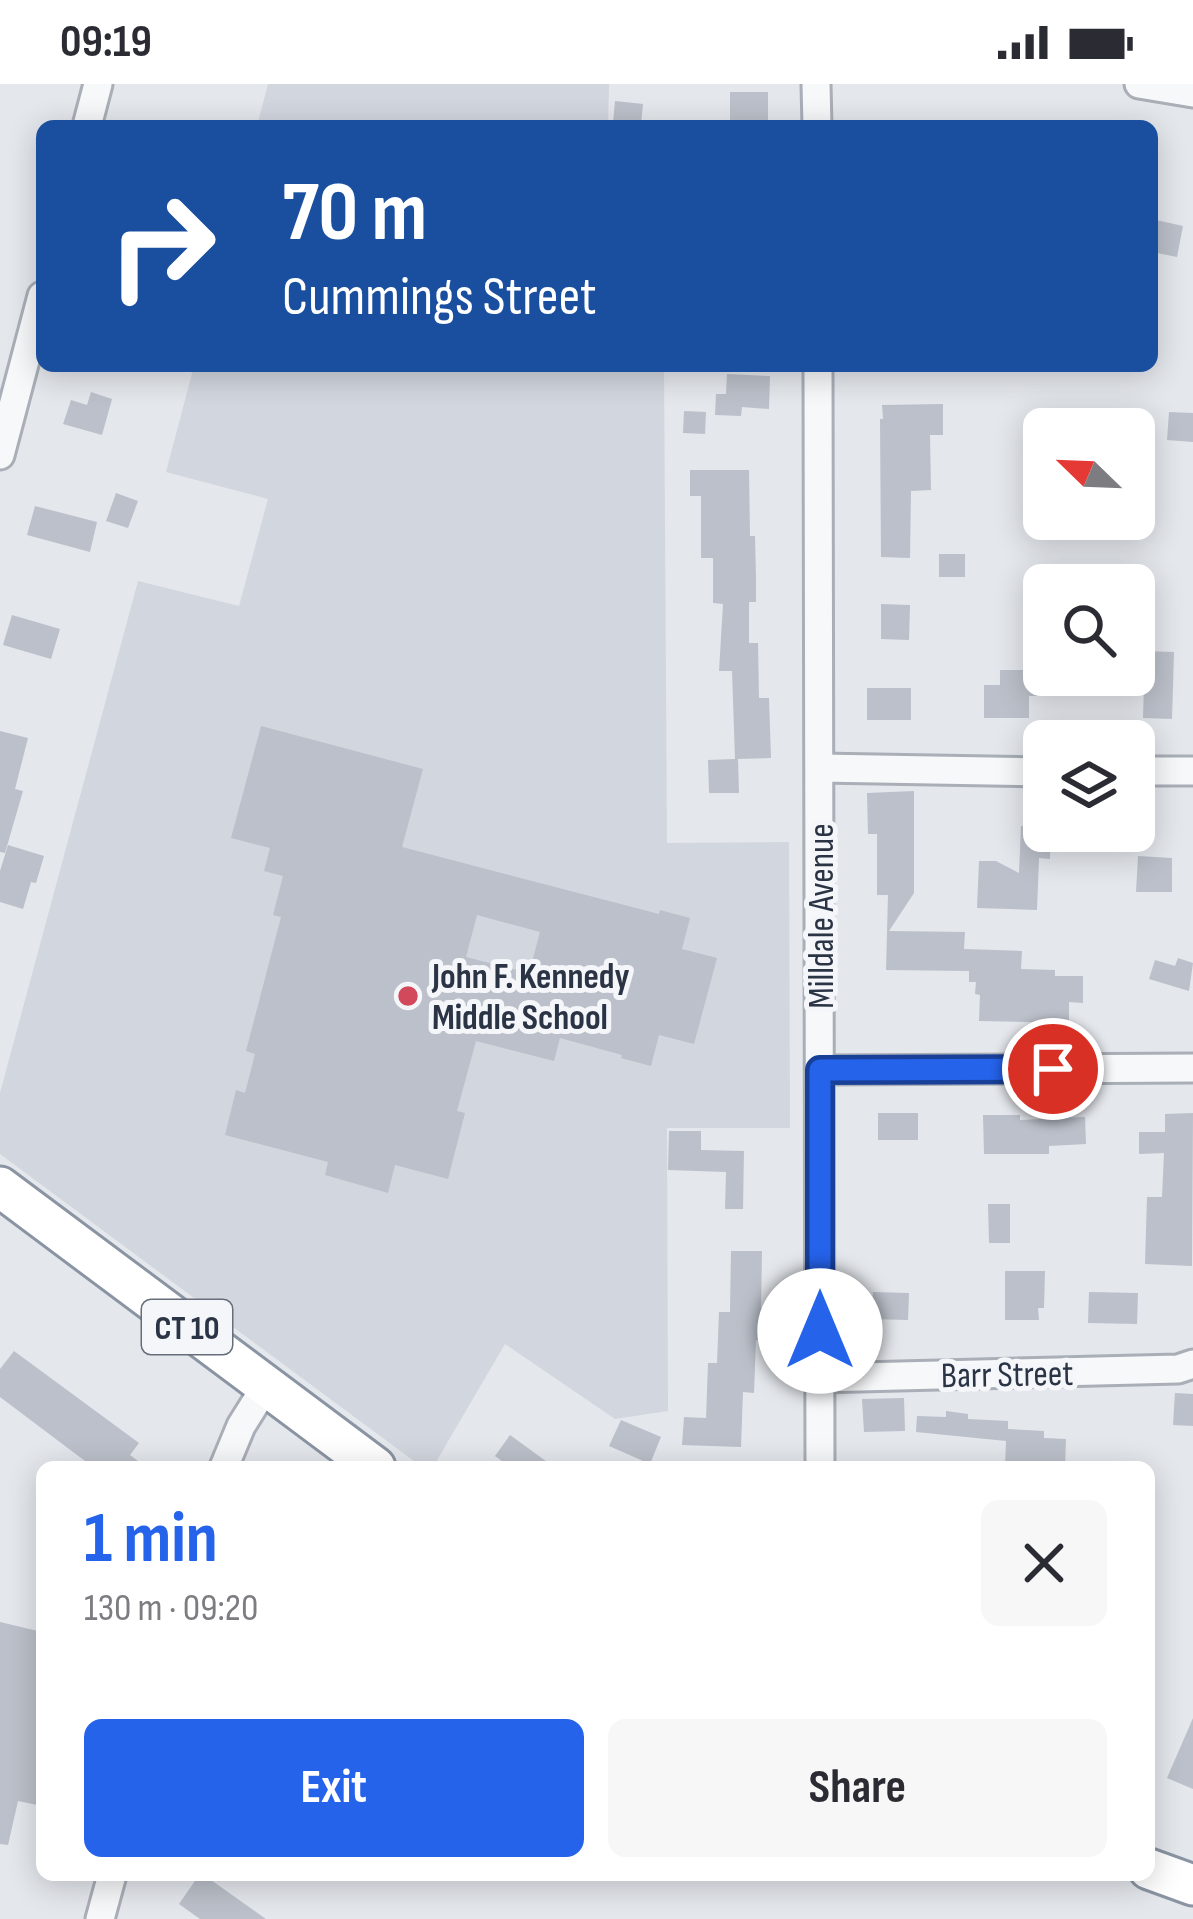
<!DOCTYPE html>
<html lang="en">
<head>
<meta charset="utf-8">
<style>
	body { margin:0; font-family:"Sofia Sans Condensed",sans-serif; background:#f7f7f7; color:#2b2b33; height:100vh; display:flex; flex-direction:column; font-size:45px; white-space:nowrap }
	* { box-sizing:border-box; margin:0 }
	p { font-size:39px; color:#7c7c81 }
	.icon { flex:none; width:66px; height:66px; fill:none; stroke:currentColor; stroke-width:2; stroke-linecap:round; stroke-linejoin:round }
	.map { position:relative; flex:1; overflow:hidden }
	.drawer { position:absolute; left:36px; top:1377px; width:1119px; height:420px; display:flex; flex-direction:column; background:#fff; border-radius:18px; box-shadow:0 6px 30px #0003 }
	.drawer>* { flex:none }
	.top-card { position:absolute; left:36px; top:36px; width:1122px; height:252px; border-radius:18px; box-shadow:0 6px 30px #0003; background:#1a4fa0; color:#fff; overflow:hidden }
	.needle { width:78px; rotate:293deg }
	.controls { position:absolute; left:1023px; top:324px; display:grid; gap:24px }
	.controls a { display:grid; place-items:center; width:132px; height:132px; border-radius:18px; background:#fff; box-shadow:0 6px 30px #0003; font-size:60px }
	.pin { position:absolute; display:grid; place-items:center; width:102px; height:102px; color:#fff; margin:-51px; border:6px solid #fff; border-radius:50%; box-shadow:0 3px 12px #0007 }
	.me { position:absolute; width:132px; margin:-66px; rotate:0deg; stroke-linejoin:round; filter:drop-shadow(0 0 9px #0008) }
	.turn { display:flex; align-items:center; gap:42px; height:252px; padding:0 48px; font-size:54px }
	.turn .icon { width:156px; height:156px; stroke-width:2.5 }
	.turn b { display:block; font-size:84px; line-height:102px }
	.round { display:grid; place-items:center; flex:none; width:126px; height:126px; border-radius:18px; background:#f7f7f7 }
	.head { display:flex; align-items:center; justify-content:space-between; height:204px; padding:0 48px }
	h1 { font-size:72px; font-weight:700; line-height:90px; color:#2563eb }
	.cta { display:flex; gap:24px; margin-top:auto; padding:24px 48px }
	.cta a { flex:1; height:138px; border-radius:18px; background:#2563eb; color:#fff; font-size:48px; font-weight:700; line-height:138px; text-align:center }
	.cta a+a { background:#f7f7f7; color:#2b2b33 }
	.status { display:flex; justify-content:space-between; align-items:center; height:84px; padding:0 60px; background:#fff; direction:ltr }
	.status svg { height:33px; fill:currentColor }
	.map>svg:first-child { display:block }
</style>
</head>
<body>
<div class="status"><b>09:19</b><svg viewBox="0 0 49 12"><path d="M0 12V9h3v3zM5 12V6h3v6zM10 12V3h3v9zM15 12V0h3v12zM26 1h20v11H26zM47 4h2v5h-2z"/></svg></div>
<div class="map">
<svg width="1193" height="1835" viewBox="0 0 1193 1835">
	<rect width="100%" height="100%" fill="#e4e7ec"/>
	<g fill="#d2d6de">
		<polygon points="268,0 609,0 608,42 257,42"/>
		<polygon points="194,282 664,282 667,759 789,758 790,1044 667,1044 668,1327 615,1335 505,1260 433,1383 422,1383 0,1070 0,1009 138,497 239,522 268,415 166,388"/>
	</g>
	<g fill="#bbc0ca" fill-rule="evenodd">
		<polygon points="730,8 768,8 768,40 730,39"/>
		<polygon points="615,17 643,20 641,41 613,39"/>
		<polygon points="1156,136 1183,142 1177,173 1152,168"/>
		<polygon points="727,290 770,292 769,325 742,323 741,332 715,331 716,310 726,310"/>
		<polygon points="91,308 112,315 102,351 63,340 71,316 87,321"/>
		<polygon points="943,320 943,351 930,351 931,406 911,407 910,474 881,473 880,335 883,335 882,321"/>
		<polygon points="684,327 706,328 705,350 683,349"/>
		<polygon points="1169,328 1193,329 1193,358 1167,356"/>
		<polygon points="690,386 749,386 750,452 755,452 756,494 756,518 749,518 749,559 758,559 759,614 769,614 771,674 738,675 739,709 709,709 708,676 735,675 732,587 719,587 723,520 713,519 713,474 701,474 701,412 690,412"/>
		<polygon points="116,409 138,417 128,444 106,437"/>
		<polygon points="35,422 97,438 90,468 27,451"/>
		<rect x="939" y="470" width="26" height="23"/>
		<polygon points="881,520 910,521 909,556 881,555"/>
		<polygon points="12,531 60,545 51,575 3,561"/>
		<polygon points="1145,567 1174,568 1172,635 1143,634"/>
		<polygon points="1000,586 1044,586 1044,591 1049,591 1049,612 1029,612 1029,634 984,634 984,601 1000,601"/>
		<rect x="867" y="604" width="44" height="32"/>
		<path d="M261 642 423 685 402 763 659 830 660 826 690 834 682 865 717 874 694 960 659 951 651 982 621 974 622 971 560 954 554 977 476 957 457 1027 465 1029 448 1095 395 1081 388 1109 325 1091 328 1078 225 1051 236 1006 245 1009 255 970 246 967 281 833 273 831 283 792 264 787 270 764 231 754ZM477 831 540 848 529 889 466 873Z"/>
		<polygon points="0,647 28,654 15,705 23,707 5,769 0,768"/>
		<polygon points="914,707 914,809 889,847 965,848 964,865 1022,867 1021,885 1055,886 1055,892 1083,892 1083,919 1069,918 1069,939 979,937 980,911 975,910 976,898 969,898 969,887 886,886 888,811 877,811 877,750 868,750 867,709"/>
		<polygon points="1021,742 1044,743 1044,747 1051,747 1050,775 1039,774 1037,826 977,824 979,777 996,777 1019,789"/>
		<polygon points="8,761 44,772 36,799 31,798 23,825 0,818 0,787"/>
		<polygon points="1138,772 1172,774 1172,808 1136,808"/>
		<polygon points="1178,874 1193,879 1189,907 1149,895 1155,876 1175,882"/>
		<rect x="878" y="1029" width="40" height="27"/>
		<polygon points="1193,1029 1192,1182 1145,1180 1147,1113 1162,1113 1164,1069 1139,1070 1139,1048 1165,1048 1165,1030"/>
		<polygon points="983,1031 1020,1031 1020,1036 1085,1033 1086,1060 1049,1062 1049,1070 984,1070"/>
		<polygon points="669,1047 701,1047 701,1066 744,1067 743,1125 725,1125 726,1088 668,1086"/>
		<polygon points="988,1120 1010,1120 1010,1159 989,1159"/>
		<polygon points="731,1167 762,1167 761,1224 773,1224 772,1256 756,1256 754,1309 743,1308 741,1363 682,1361 684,1333 706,1334 708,1279 717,1279 719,1228 730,1228"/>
		<polygon points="1005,1187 1045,1187 1044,1224 1038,1224 1039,1236 1005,1236"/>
		<polygon points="873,1208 909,1209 908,1236 871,1235"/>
		<polygon points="1089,1208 1138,1209 1137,1240 1088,1239"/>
		<polygon points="14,1267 139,1359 130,1371 146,1383 93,1383 0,1313 0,1285"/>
		<polygon points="1175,1309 1193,1310 1193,1342 1173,1341"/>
		<polygon points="904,1314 905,1347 864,1348 862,1315"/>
		<polygon points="946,1327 968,1330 968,1335 1008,1337 1008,1345 1044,1347 1044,1354 1066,1355 1065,1383 1005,1383 1006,1357 916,1348 917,1332 946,1333"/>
		<polygon points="621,1336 661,1353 650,1380 609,1362"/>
		<polygon points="510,1351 554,1383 510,1383 495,1372"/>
		<polygon points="0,1538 42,1548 42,1722 18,1717 8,1761 0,1760"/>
		<polygon points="1193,1634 1193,1705 1167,1694"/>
		<polygon points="199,1791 204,1791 266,1835 200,1835 179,1820"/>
	</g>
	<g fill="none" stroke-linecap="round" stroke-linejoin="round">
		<defs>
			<g id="minor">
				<polyline points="816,0 817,42"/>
				<polyline points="1139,0 1193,9"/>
				<polyline points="87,42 98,0"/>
				<polyline points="818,282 820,1383"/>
				<polyline points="0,371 42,212"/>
				<polyline points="820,684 1044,688"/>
				<polyline points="1134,687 1193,687"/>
				<polyline points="820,986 1193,984"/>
				<polyline points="820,1294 1178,1285 1193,1280"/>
				<polyline points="224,1383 241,1342 266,1302"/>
				<polyline points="100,1835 112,1791"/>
			</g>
			<g id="highway">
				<polyline points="0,1103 375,1383"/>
				<polyline points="1149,1785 1193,1801"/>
			</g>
		</defs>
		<use href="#minor" stroke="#a9aeb7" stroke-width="33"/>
		<use href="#highway" stroke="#8b94a3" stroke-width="45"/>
		<use href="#minor" stroke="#f7f8fa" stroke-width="27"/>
		<use href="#highway" stroke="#fff" stroke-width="39"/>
	</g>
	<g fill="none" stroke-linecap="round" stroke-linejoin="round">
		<defs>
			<polyline id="route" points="820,1247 820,986 1053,985"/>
		</defs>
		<use href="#route" stroke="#184099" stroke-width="30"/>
		<use href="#route" stroke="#2563eb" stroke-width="21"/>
	</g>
	<circle fill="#d1495b" stroke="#f4f6f9" stroke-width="4.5" cx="408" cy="912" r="12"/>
	<g text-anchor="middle" stroke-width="10" stroke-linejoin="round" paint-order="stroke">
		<rect fill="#f4f6f9" stroke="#676e7b" stroke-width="3" x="142" y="1216" width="90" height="54" rx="9"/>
		<g font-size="33" font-weight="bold" fill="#2b3445">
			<text x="187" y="1255">CT 10</text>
		</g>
		<g font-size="36" fill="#2b3445" stroke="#f4f6f9">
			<text transform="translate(820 832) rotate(-90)" y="13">Milldale Avenue</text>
			<text transform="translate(1007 1289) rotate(-1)" y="13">Barr Street</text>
		</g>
		<g font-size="36" font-weight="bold" fill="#2b3445" stroke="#f4f6f9" text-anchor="start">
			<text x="432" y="904">John F. Kennedy<tspan x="432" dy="41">Middle School</tspan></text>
		</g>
	</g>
</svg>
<div class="controls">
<a><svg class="needle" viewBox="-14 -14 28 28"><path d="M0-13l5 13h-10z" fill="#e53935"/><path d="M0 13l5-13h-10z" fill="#7c7c81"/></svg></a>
<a><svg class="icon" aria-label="search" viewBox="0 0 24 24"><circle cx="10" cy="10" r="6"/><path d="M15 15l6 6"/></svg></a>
<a><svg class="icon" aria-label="layers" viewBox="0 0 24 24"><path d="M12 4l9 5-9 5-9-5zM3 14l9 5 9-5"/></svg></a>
</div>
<div class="pin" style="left:1053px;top:985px;background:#d93025"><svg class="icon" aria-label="arrive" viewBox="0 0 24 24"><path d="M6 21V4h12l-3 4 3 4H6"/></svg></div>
<svg class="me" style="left:820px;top:1247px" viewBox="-20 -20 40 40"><circle r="19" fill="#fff"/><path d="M0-13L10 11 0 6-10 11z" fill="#2563eb"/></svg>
<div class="top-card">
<div class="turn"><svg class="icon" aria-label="right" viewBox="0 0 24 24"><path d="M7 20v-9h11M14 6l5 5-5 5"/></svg><div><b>70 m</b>Cummings Street</div></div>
</div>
<section class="drawer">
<div class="head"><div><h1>1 min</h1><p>130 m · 09:20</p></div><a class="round"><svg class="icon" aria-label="close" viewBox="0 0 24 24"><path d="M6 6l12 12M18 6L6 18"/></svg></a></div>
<div class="cta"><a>Exit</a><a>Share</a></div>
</section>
</div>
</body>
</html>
